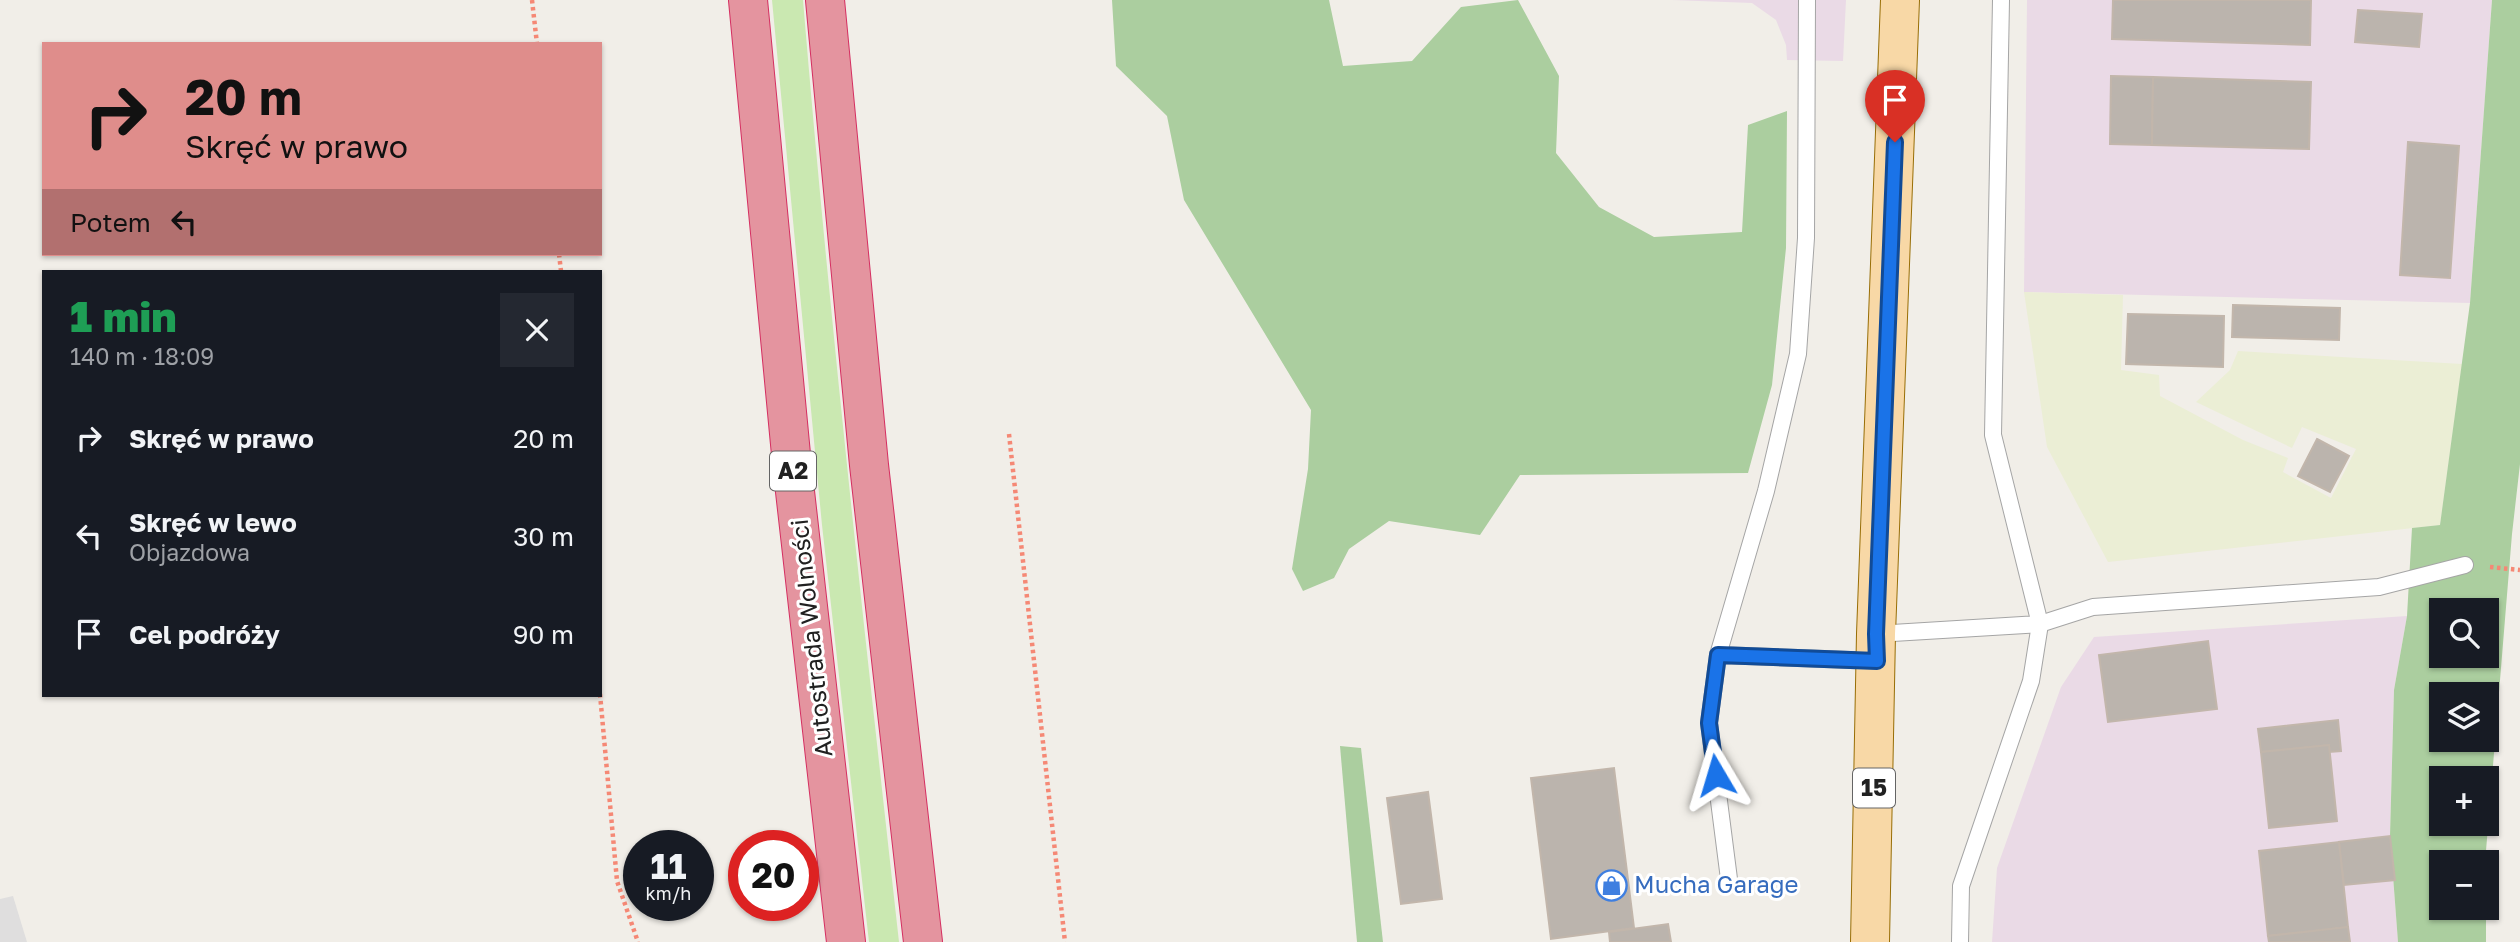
<!DOCTYPE html>
<html lang="pl">
<head>
<meta charset="utf-8">
<style>
	body { margin:0; font-family:"Golos Text",sans-serif; background:#242831; color:#f1f3f6; height:100vh; display:flex; flex-direction:column; font-size:26px; white-space:nowrap }
	* { box-sizing:border-box; margin:0 }
	p { font-size:23px; color:#9ea1a6 }
	.icon { flex:none; width:38px; height:38px; fill:none; stroke:currentColor; stroke-width:2; stroke-linecap:round; stroke-linejoin:round }
	.map { position:relative; flex:1; overflow:hidden }
	.details { position:absolute; left:42px; top:270px; width:560px; height:427px; display:flex; flex-direction:column; background:#171b24; border-radius:0px; box-shadow:0 2px 5px #0004 }
	.details>* { flex:none }
	.hud { position:absolute; left:42px; top:42px; width:560px; height:214px; border-radius:0px; box-shadow:0 2px 5px #0004; background:#df8d8b; color:#111; overflow:hidden }
	.fabs { position:absolute; left:2429px; top:598px; display:grid; gap:14px }
	.fabs a { display:grid; place-items:center; width:70px; height:70px; border-radius:0px; background:#171b24; box-shadow:0 2px 5px #0004; font-size:35px }
	.speed { position:absolute; left:623px; top:830px; display:flex; gap:14px; font-size:35px; font-weight:700; text-align:center }
	.speed>* { display:grid; place-content:center; width:91px; height:91px; border-radius:50%; background:#171b24; box-shadow:0 2px 5px #0004; line-height:1 }
	.speed small { font-size:18px; font-weight:400 }
	.speed .limit { border:10px solid #d22; background:#fff; color:#111 }
	.pin { position:absolute; display:grid; place-items:center; width:60px; height:60px; color:#fff; margin:-72px -30px; border-radius:50% 50% 50% 0; rotate:-45deg; box-shadow:0 0 7px #0007 }
	.pin .icon { rotate:45deg }
	.me { position:absolute; width:77px; margin:-38px; rotate:353deg; stroke-linejoin:round; filter:drop-shadow(0 0 5px #0008) }
	.turn { display:flex; align-items:center; gap:24px; height:147px; padding:0 28px; font-size:32px }
	.turn .icon { width:91px; height:91px; stroke-width:2.5 }
	.turn b { display:block; font-size:49px; line-height:60px }
	.then { display:flex; align-items:center; height:66px; padding:0 28px; background:#0003; gap:14px; font-size:26px }
	.round { display:grid; place-items:center; flex:none; width:74px; height:74px; border-radius:0px; background:#242831 }
	.head { display:flex; align-items:center; justify-content:space-between; height:119px; padding:0 28px }
	h1 { font-size:42px; font-weight:800; line-height:52px; color:#1e9e55 }
	ul { padding:0; list-style:none }
	li { display:flex; align-items:center; gap:21px; height:98px; padding:0 28px }
	li div { flex:1 }
	li b { display:block; font-size:26px }
	li em { font-style:normal }
	.map>svg:first-child { display:block }
</style>
</head>
<body>
<div class="map">
<svg width="2520" height="942" viewBox="0 0 2520 942">
	<rect width="100%" height="100%" fill="#f1eee8"/>
	<polygon fill="#dfdede" points="13,896 27,942 0,942 0,899"/>
	<g fill="#eadae6">
		<polygon points="1672,0 1846,0 1843,61 1787,60 1786,45 1776,20 1752,3"/>
		<polygon points="2027,0 2492,0 2470,303 2024,292"/>
		<polygon points="2407,616 2394,690 2390,836 2398,942 1992,942 1997,868 2061,687 2094,637"/>
	</g>
	<polygon fill="#ebeed5" points="2024,292 2123,295 2121,370 2159,375 2160,396 2243,440 2288,458 2283,472 2331,498 2356,449 2302,427 2292,448 2196,402 2230,370 2238,351 2462,364 2440,525 2108,562 2047,447"/>
	<path fill="#cae8b1" d="M772 0H803C829 315 864 628 899 942H869L822 525Z"/>
	<g fill="#abce9f" fill-rule="evenodd">
		<polygon points="1112,0 1329,0 1343,66 1412,61 1461,7 1518,0 1559,76 1556,153 1599,207 1654,237 1742,232 1748,125 1787,111 1786,248 1772,385 1748,473 1520,475 1480,535 1389,521 1349,549 1334,578 1303,591 1292,569 1308,469 1311,410 1184,200 1167,116 1116,66"/>
		<path d="M2492 0H2520V464L2512 534 2485 863H2441V908H2486V942H2398L2390 836 2394 690 2407 616 2412 528 2440 525 2470 303ZM2441 611H2487V656H2441ZM2441 695H2487V740H2441ZM2441 779H2487V824H2441Z"/>
		<polygon points="1340,746 1361,748 1383,942 1357,942"/>
	</g>
	<g fill="#bbb4ad" stroke="#c2b6ab" stroke-width="2">
		<polygon points="2113,0 2311,0 2310,45 2112,39"/>
		<polygon points="2358,10 2422,14 2419,47 2355,42"/>
		<polygon points="2111,76 2153,77 2152,145 2110,144"/>
		<polygon points="2153,77 2311,82 2309,149 2152,145"/>
		<polygon points="2408,142 2459,146 2450,278 2400,275"/>
		<polygon points="2233,305 2340,308 2339,340 2232,337"/>
		<polygon points="2128,314 2224,316 2223,367 2126,364"/>
		<polygon points="2317,439 2349,456 2330,492 2298,476"/>
		<polygon points="2208,641 2217,709 2108,722 2099,655"/>
		<polygon points="2338,720 2341,751 2329,752 2329,745 2261,752 2258,729"/>
		<polygon points="2329,745 2337,821 2269,828 2261,752"/>
		<polygon points="1614,768 1634,928 1551,939 1531,778"/>
		<polygon points="1428,792 1442,899 1401,904 1387,798"/>
		<polygon points="2390,836 2395,880 2344,885 2339,842"/>
		<polygon points="2339,842 2348,927 2268,936 2259,851"/>
		<polygon points="1668,924 1671,942 1610,942 1609,932"/>
		<polygon points="2348,927 2350,942 2269,942 2268,936"/>
	</g>
	<g fill="none" stroke-linecap="round" stroke-linejoin="round">
		<defs>
			<g id="lane">
				<polyline points="1807,0 1806,238 1798,354 1766,491 1718,655 1877,661"/>
				<polyline points="1876,634 2040,624 1993,435 2001,0"/>
				<polyline points="1718,655 1709,723 1729,879"/>
				<polyline points="1960,942 1961,886 2031,681 2040,624 2093,607 2379,587 2465,565"/>
			</g>
			<polyline id="primary" points="1870,942 1876,634 1900,0"/>
			<g id="highway">
				<polyline points="748,0 792,465 846,942"/>
				<polyline points="825,0 869,465 923,942"/>
			</g>
		</defs>
		<use href="#lane" stroke="#a5a5a5" stroke-width="18"/>
		<use href="#primary" stroke="#986e06" stroke-width="40"/>
		<use href="#highway" stroke="#d52f61" stroke-width="40"/>
		<g stroke="#f58875" stroke-width="4.5" stroke-dasharray="3.5 3.5" stroke-linecap="butt">
			<polyline points="532,0 537,44"/>
			<polyline points="559,254 561,271"/>
			<polyline points="1009,434 1065,942"/>
			<polyline points="2490,567 2520,570"/>
			<polyline points="600,694 617,881 638,942"/>
		</g>
		<use href="#lane" stroke="#fff" stroke-width="16"/>
		<use href="#primary" stroke="#f8d8a6" stroke-width="38"/>
		<use href="#highway" stroke="#e4949f" stroke-width="38"/>
	</g>
	<g fill="none" stroke-linecap="round" stroke-linejoin="round">
		<defs>
			<polyline id="route" points="1716,775 1709,723 1718,655 1877,661 1876,634 1895,142"/>
		</defs>
		<use href="#route" stroke="#114b97" stroke-width="18"/>
		<use href="#route" stroke="#1a73e8" stroke-width="12"/>
	</g>
	<defs>
		<symbol id="shop-ring" viewBox="-11 -11 22 22"><circle r="9.5" fill="#fff" stroke="#3f7fe0" stroke-width="1.5"/><path d="M-5-2.5h2.3a2.7 3.5 0 0 1 5.4 0H5L5.5 6h-11ZM-1.5-2.5h3a1.5 2.3 0 0 0-3 0Z" fill="#3f7fe0"/></symbol>
	</defs>
	<g fill-rule="evenodd">
		<use href="#shop-ring" x="1594" y="868" width="35" height="35"/>
	</g>
	<g text-anchor="middle" stroke-width="6" stroke-linejoin="round" paint-order="stroke">
		<g fill="#fff" stroke="#646464" stroke-width="2">
			<rect x="770" y="451.5" width="46" height="39" rx="5"/>
			<rect x="1853" y="768.5" width="42" height="39" rx="5"/>
		</g>
		<g font-size="23" font-weight="bold" fill="#212121">
			<text x="793" y="479">A2</text>
			<text x="1874" y="796">15</text>
		</g>
		<g font-size="24" fill="#212121" stroke="#fff">
			<text transform="translate(812 638) rotate(-96)" y="8">Autostrada Wolności</text>
		</g>
		<g font-size="24" fill="#366cbe" stroke="#fff" text-anchor="start">
			<text x="1634" y="893">Mucha Garage</text>
		</g>
	</g>
</svg>
<div class="fabs">
<a><svg class="icon" aria-label="search" viewBox="0 0 24 24"><circle cx="10" cy="10" r="6"/><path d="M15 15l6 6"/></svg></a>
<a><svg class="icon" aria-label="layers" viewBox="0 0 24 24"><path d="M12 4l9 5-9 5-9-5zM3 14l9 5 9-5"/></svg></a>
<a>+</a>
<a>−</a>
</div>
<div class="speed"><div>11<small>km/h</small></div><div class="limit">20</div></div>
<div class="pin" style="left:1895px;top:142px;background:#d93025"><svg class="icon" aria-label="arrive" viewBox="0 0 24 24"><path d="M6 21V4h12l-3 4 3 4H6"/></svg></div>
<svg class="me" style="left:1716px;top:775px" viewBox="-20 -20 40 40"><path d="M0-17L14 15 0 8-14 15z" fill="#1a73e8" stroke="#fff" stroke-width="4"/></svg>
<div class="hud">
<div class="turn"><svg class="icon" aria-label="right" viewBox="0 0 24 24"><path d="M7 20v-9h11M14 6l5 5-5 5"/></svg><div><b>20 m</b>Skręć w prawo</div></div>
<div class="then">Potem<svg class="icon" aria-label="left" viewBox="0 0 24 24"><path d="M17 20v-9H6M10 6l-5 5 5 5"/></svg></div>
</div>
<section class="details">
<div class="head"><div><h1>1 min</h1><p>140 m · 18:09</p></div><a class="round"><svg class="icon" aria-label="close" viewBox="0 0 24 24"><path d="M6 6l12 12M18 6L6 18"/></svg></a></div>
<ul>
<li><svg class="icon" aria-label="right" viewBox="0 0 24 24"><path d="M7 20v-9h11M14 6l5 5-5 5"/></svg><div><b>Skręć w prawo</b></div><em>20 m</em></li>
<li><svg class="icon" aria-label="left" viewBox="0 0 24 24"><path d="M17 20v-9H6M10 6l-5 5 5 5"/></svg><div><b>Skręć w lewo</b><p>Objazdowa</p></div><em>30 m</em></li>
<li><svg class="icon" aria-label="arrive" viewBox="0 0 24 24"><path d="M6 21V4h12l-3 4 3 4H6"/></svg><div><b>Cel podróży</b></div><em>90 m</em></li>
</ul>
</section>
</div>
</body>
</html>
